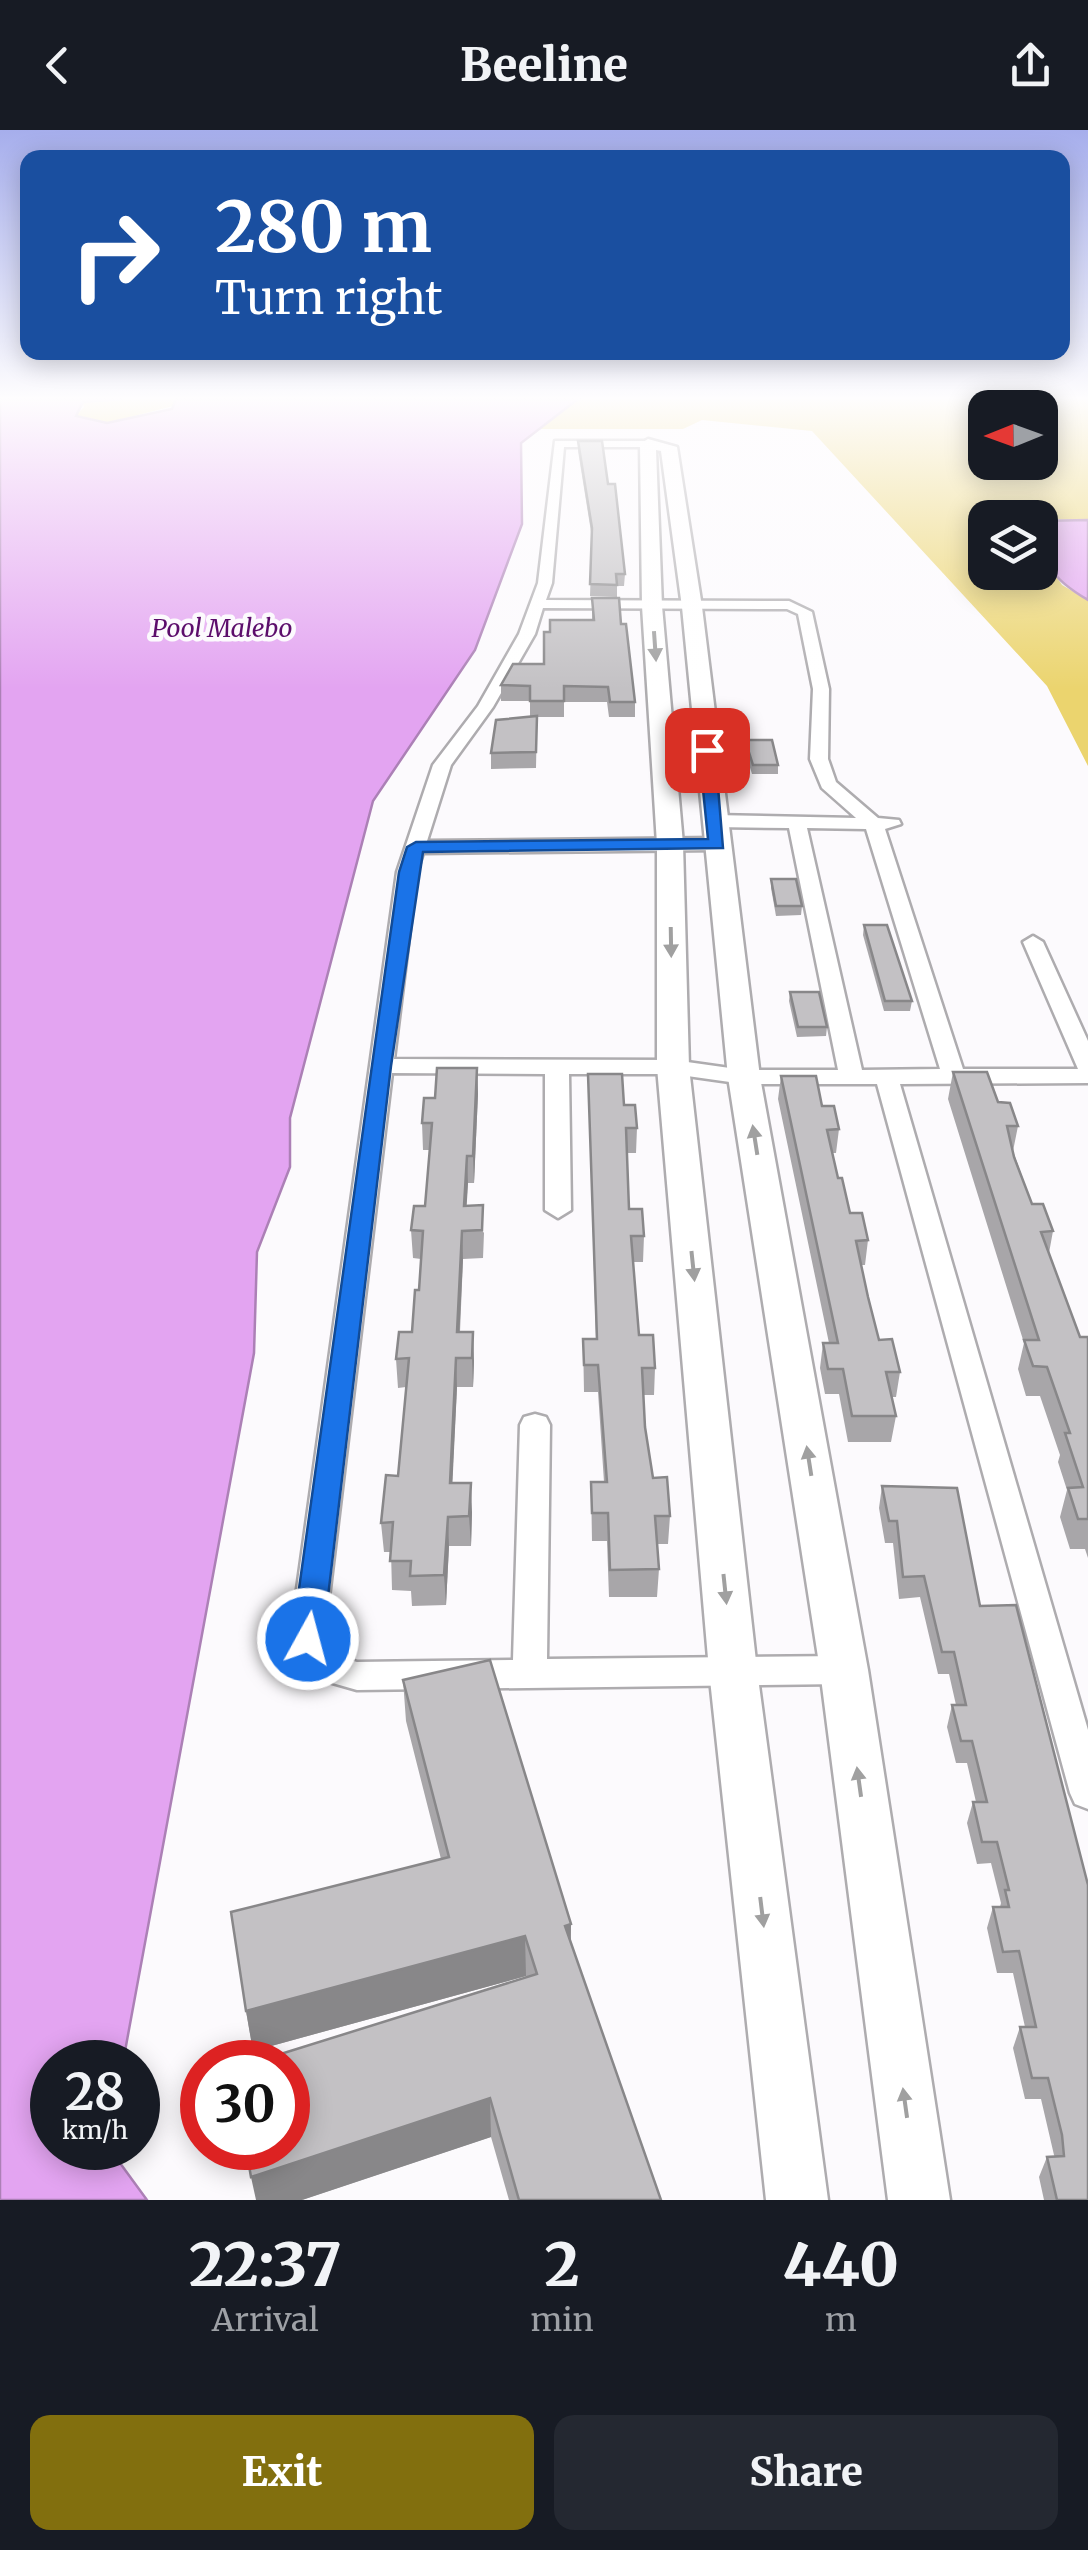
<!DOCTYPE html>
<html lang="en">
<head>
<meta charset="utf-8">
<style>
	body { margin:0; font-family:Merriweather,serif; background:#242831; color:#f1f3f6; height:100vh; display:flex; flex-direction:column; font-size:38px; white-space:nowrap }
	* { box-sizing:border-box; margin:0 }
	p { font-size:32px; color:#9ea1a6 }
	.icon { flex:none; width:55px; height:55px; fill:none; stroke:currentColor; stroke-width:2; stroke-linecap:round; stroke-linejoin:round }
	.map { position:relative; height:2070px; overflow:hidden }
	.side { display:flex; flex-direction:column; background:#171b24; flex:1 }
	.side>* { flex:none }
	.hud { position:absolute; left:20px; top:20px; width:1050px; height:210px; border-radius:20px; box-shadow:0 5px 25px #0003; background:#1a4fa0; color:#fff; overflow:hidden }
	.needle { width:65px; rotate:269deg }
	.controls { position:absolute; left:968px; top:260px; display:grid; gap:20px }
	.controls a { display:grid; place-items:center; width:90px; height:90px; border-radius:20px; background:#171b24; box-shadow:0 5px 25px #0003; font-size:50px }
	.speed { position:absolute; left:30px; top:1910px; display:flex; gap:20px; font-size:50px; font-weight:700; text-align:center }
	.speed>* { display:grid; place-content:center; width:130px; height:130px; border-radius:50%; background:#171b24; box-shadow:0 5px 25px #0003; line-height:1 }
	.speed small { font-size:25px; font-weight:400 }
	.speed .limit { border:15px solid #d22; background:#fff; color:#111 }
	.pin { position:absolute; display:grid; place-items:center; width:85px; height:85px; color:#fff; margin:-42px; border-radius:20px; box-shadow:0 5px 15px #0006 }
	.me { position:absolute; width:110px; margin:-55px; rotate:7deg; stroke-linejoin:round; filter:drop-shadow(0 0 8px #0008) }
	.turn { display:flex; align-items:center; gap:35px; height:210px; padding:0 30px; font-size:45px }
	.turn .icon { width:130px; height:130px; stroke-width:2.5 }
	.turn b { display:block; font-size:70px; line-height:85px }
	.eta { display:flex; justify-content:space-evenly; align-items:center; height:170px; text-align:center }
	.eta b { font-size:60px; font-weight:800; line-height:70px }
	.button { display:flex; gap:20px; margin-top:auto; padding:20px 30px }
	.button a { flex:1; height:115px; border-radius:20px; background:#826f0e; color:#fff; font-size:40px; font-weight:800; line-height:115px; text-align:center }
	.button a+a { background:#242831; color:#f1f3f6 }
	header { display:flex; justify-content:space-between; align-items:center; height:130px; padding:0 30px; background:#171b24; font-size:45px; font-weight:800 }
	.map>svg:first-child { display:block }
</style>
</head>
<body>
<header><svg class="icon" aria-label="back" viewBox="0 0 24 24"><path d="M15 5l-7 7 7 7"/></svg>Beeline<svg class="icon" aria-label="share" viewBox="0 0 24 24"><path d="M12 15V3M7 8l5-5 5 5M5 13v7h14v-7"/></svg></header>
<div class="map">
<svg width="1088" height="2070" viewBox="0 0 1088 2070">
	<rect width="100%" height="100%" fill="#fcfafd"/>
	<g fill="#ebd46e" fill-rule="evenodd">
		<polygon points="93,269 176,269 177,275 107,293 75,286 84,277 82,272"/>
		<path d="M578 269H1088V390L985 388V442H1040V422L1062 455 1088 470V636L1047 556 812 301 702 290 683 299H534ZM985 278H1040V332H985Z"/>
	</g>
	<g fill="#e3a4f1" stroke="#ac80b6" stroke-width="2.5">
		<polygon points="0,269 122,269 83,272 76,286 107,293 172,279 176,269 578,269 521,313 522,394 475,520 373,671 290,988 290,1037 257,1122 254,1223 123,1932 52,1932 52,2018 109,2018 147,2070 0,2070"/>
		<path d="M1088 390V470C1052 449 1040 433 1040 391Z"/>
	</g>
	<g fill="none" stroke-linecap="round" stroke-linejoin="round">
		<defs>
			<path id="street" d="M555 311H648L654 314 648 317H564L552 453 546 470 789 471 812 482 829 559 828 629 836 652 878 688 899 690 901 694 885 699 963 939H1078L1023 812 1033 806 1043 812 1088 911V953L900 954 1088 1600V1679L1075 1674 1070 1663 877 954H744L673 944H569L571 1080 558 1088 545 1080V944L392 943 324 1509 332 1525 357 1532 513 1530 520 1295 524 1287 535 1284 546 1287 550 1295 547 1529 844 1526 856 1530 861 1540 856 1550 844 1554 357 1560 308 1546 290 1509 397 742 433 635 478 576 519 504 538 453ZM543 478 787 479 798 484 813 559 810 629 822 658 856 688 714 685 705 691 714 697 789 698 838 940H744L673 930 394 929 417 742 423 723 717 720 727 714 717 708 427 711 451 635 493 577 535 504ZM807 698 866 699 940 939 862 940Z"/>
			<polygon id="secondary" points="648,309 677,317 702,477 760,947 868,1540 950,2070 888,2070 820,1540 728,947 682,477 661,321 656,320 662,476 683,714 689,937 757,1540 828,2070 766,2070 709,1540 657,937 657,714 642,476 640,314"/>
		</defs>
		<use href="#street" stroke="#aeacaf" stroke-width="5"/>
		<use href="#secondary" stroke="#aeacaf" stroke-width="5"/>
		<use href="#street" fill="#fff" fill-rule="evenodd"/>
		<use href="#secondary" fill="#fff" fill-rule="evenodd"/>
	</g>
	<g fill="#a8a6a9">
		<polygon points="578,311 608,354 625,444 624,456 617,456 617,467 590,466 592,408 578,321"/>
		<polygon points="592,468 621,494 635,572 635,587 609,587 607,572 564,572 564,587 537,587 536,638 491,639 491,623 530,587 530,571 501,571 501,555 544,534 550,502 592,490"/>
		<polygon points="745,610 778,635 778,644 752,644 744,618"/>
		<polygon points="771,749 802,776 801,785 776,786 771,758"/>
		<polygon points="864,795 912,871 910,881 884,881 863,805"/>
		<polygon points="790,862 827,897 826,906 797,907 789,871"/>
		<polygon points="477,938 478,964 474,1053 468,1053 466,1076 484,1103 483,1128 463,1129 460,1202 474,1231 473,1257 457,1257 452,1353 472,1382 471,1416 449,1416 446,1475 412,1476 411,1461 392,1460 391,1422 384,1422 381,1393 398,1346 406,1257 398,1258 396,1229 412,1202 419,1160 421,1129 413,1128 411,1100 425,1076 430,1020 423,1020 422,993 435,968"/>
		<polygon points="953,942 998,972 1018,996 1013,1021 1032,1074 1053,1101 1049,1123 1080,1207 1088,1207 1088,1428 1085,1419 1070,1419 1060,1387 1067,1360 1058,1332 1060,1325 1040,1266 1026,1266 1018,1239 1024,1213 948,969"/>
		<polygon points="588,944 624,975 637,998 636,1023 627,1023 629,1079 644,1106 643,1132 633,1132 639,1205 655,1238 654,1265 643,1265 645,1297 653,1348 670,1386 668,1414 657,1414 659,1439 657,1467 609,1467 607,1411 592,1411 591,1352 604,1352 598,1262 584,1262 583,1209 596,1209"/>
		<polygon points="781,946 822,976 839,999 836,1023 832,1023 838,1048 850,1083 868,1110 865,1135 861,1135 879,1210 900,1242 896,1267 891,1267 896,1286 891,1312 848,1312 839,1264 825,1264 820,1238 823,1213 829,1213 778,969"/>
		<polygon points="882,1356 957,1358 1088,2070 1044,2070 1039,2047 1047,2027 1055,2027 1054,2025 1041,1969 1025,1969 1013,1918 1020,1897 1025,1897 1013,1843 997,1843 987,1798 993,1777 1000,1777 1001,1773 991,1733 977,1734 967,1693 973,1672 976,1672 967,1633 956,1633 947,1597 952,1575 956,1575 949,1544 938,1544 920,1467 899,1469 893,1413 885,1413 879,1378"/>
		<polygon points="403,1550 571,1794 571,1812 661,2070 509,2070 491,2007 302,2070 526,1846 253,1921 246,1881 441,1729 406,1591"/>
	</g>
	<g fill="#888789">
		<polygon points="477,938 478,964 474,1053 473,1026"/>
		<polygon points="467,1026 468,1053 465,1104 464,1076"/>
		<polygon points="462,1101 463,1129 458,1231 457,1202"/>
		<polygon points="473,1202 474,1231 473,1257 472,1228"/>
		<polygon points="456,1228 457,1257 451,1383 450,1353"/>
		<polygon points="471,1353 472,1382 471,1416 469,1386"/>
		<polygon points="448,1387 449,1416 446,1475 444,1445"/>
		<polygon points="571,1794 570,1834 565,1796"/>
		<polygon points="525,1806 526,1846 253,1921 246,1881"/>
		<polygon points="490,1968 491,2007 302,2070 256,2070 251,2047"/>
	</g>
	<g fill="#c3c1c4" stroke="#888789" stroke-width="2.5">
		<polygon points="578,311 602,311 608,354 615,354 625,444 616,444 617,455 590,454 592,398"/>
		<polygon points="592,468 619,468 621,494 626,494 635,572 610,572 608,557 564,556 564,571 530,571 530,556 501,555 513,534 544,534 544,502 550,502 550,490 594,490"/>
		<polygon points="537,586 536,622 491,623 496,590"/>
		<polygon points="745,610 772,610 778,635 753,635"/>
		<polygon points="771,749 796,749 802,776 776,776"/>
		<polygon points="864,795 887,795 912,871 885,871"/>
		<polygon points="790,862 819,862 827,897 798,897"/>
		<polygon points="437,938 477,938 473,1026 467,1026 464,1076 483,1075 482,1100 462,1101 457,1202 473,1202 472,1228 456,1228 450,1353 471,1353 469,1386 448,1387 444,1445 410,1446 411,1431 390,1431 393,1392 381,1393 386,1345 398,1346 409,1228 396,1229 399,1202 412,1202 415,1160 419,1160 423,1101 411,1100 414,1076 425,1076 432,993 422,993 424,968 435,968"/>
		<polygon points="953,942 987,942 998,972 1010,973 1018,996 1007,996 1014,1027 1032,1074 1043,1074 1053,1101 1041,1102 1080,1207 1088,1207 1088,1389 1078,1389 1068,1358 1083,1357 1065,1303 1070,1303 1047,1237 1033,1236 1024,1210 1039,1210"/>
		<polygon points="588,944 622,944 624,975 635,975 637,998 626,998 629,1079 642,1079 644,1106 631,1106 639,1205 653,1205 655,1238 642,1238 645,1297 653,1348 667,1347 670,1386 655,1386 659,1439 610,1440 608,1383 592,1383 591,1352 607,1352 598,1235 584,1235 583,1209 597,1209"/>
		<polygon points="781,946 816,946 822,976 834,976 839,999 827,1000 838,1048 842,1048 850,1083 862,1083 868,1110 856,1111 868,1167 879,1210 892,1209 900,1242 886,1242 896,1286 852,1286 843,1239 828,1239 823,1213 838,1213"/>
		<polygon points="882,1356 957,1358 980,1476 1016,1475 1088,1755 1088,2070 1057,2070 1047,2027 1064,2026 1062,2005 1048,1948 1032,1948 1020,1897 1036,1897 1019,1821 1003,1822 993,1777 1009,1777 1005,1760 1009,1760 997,1712 982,1712 973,1672 987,1672 972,1611 961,1611 952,1575 966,1575 954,1522 942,1522 924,1446 903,1447 897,1391 889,1391"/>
		<polygon points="490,1530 571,1794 565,1796 661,2070 519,2070 490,1968 251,2047 246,2018 288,2018 288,1932 255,1932 537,1844 525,1806 246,1881 231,1782 449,1727 403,1550"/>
	</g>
	<defs><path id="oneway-solid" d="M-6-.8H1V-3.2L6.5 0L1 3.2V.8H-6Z" transform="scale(2.5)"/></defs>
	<g fill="#a0a0a0">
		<use href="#oneway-solid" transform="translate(655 516) rotate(86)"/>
		<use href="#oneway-solid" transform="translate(671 812) rotate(89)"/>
		<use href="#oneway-solid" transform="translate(755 1010) rotate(-99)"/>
		<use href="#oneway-solid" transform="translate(693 1136) rotate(84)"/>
		<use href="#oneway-solid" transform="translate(809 1331) rotate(-99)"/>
		<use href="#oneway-solid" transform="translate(725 1459) rotate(84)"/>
		<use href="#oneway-solid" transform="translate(859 1652) rotate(-98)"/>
		<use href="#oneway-solid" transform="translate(762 1782) rotate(83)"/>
		<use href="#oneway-solid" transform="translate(905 1973) rotate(-98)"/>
	</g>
	<linearGradient id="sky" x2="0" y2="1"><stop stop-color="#a6aeec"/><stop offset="0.48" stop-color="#fefdfe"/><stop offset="1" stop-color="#fefdfe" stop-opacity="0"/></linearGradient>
	<rect width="1088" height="559" fill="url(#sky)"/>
	<polygon fill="#1a73e8" stroke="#114b97" stroke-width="2.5" points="707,615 715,620 723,718 423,722 391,936 323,1509 318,1518 308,1521 297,1518 292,1509 399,742 407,717 416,712 708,709 699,620"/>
	<g text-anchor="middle" stroke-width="9" stroke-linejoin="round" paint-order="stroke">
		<g font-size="25" font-style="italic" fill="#5c0d6b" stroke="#fcfafd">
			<text x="222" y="507">Pool Malebo</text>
		</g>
	</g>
</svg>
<div class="controls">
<a><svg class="needle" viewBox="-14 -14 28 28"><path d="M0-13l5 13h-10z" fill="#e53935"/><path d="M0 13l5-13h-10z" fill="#9ea1a6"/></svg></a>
<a><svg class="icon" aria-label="layers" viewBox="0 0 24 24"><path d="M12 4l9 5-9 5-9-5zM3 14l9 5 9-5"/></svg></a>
</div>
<div class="speed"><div>28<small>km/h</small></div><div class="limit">30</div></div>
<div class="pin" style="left:707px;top:620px;background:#d93025"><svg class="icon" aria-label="arrive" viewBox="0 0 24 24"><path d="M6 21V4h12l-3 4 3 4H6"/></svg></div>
<svg class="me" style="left:308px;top:1509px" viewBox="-20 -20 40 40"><circle r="17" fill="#1a73e8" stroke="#fff" stroke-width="3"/><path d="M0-11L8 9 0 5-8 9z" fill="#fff"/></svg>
<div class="hud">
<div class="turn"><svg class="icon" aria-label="right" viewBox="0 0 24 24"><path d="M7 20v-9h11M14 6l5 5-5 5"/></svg><div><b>280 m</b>Turn right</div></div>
</div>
</div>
<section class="side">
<div class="eta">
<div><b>22:37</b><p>Arrival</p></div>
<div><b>2</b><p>min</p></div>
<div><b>440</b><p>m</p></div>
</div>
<div class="button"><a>Exit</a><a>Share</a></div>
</section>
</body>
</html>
